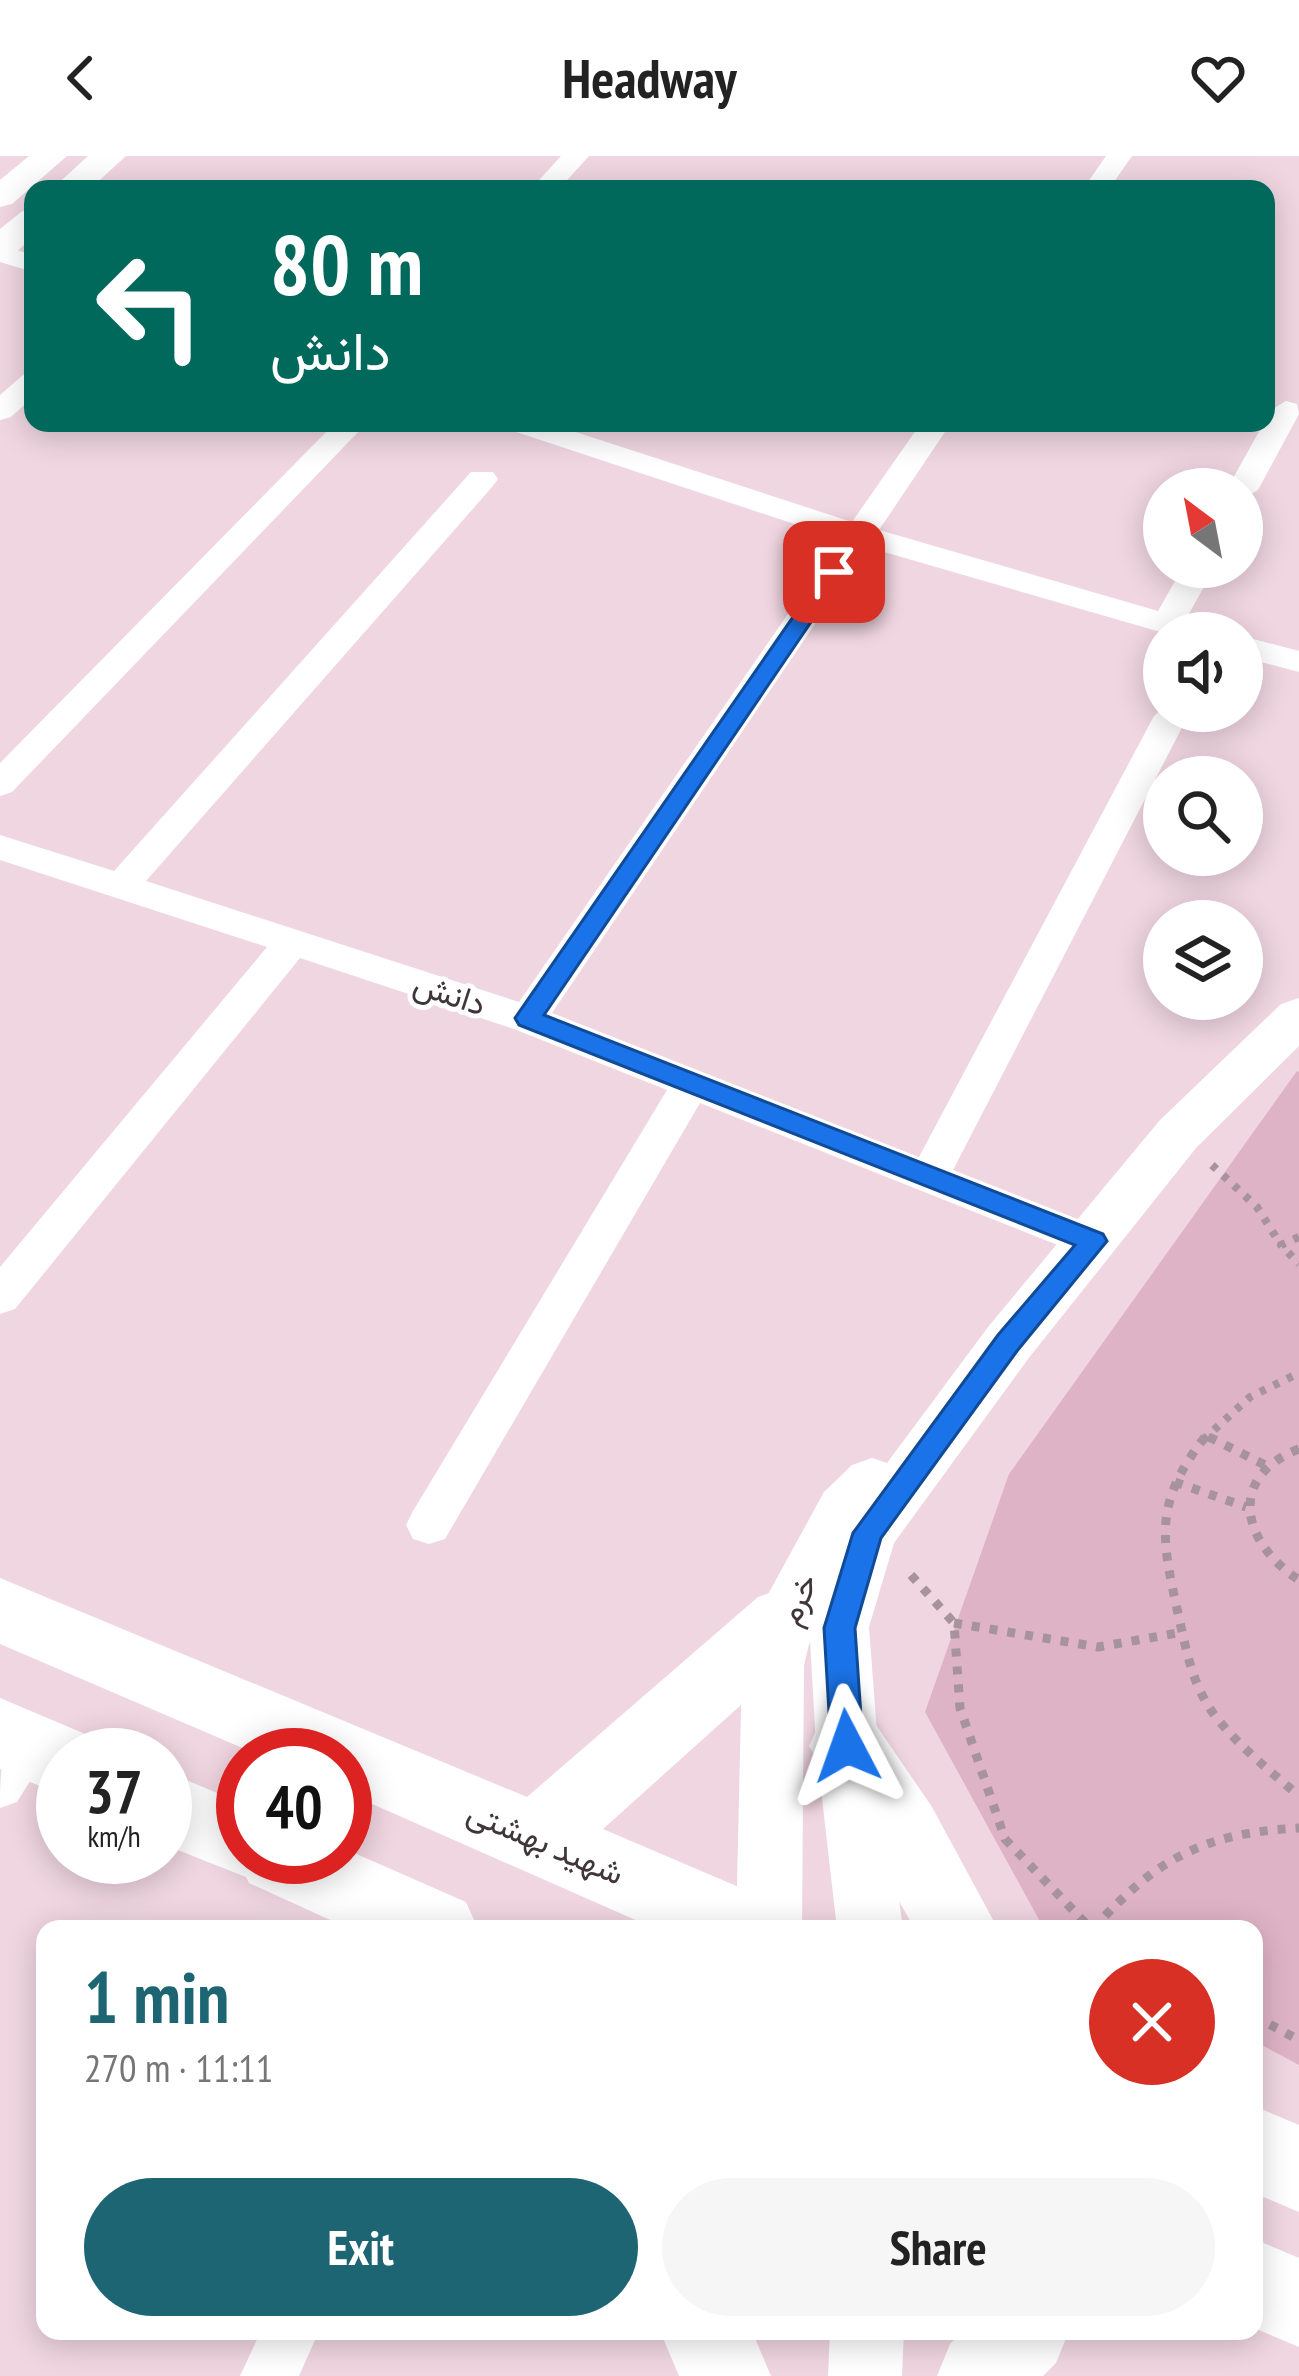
<!DOCTYPE html>
<html lang="en">
<head>
<meta charset="utf-8">
<style>
	body { margin:0; font-family:"PT Sans Narrow",Vazirmatn,sans-serif; background:#f6f6f6; color:#222; height:100vh; display:flex; flex-direction:column; font-size:45px; white-space:nowrap }
	* { box-sizing:border-box; margin:0 }
	p { font-size:39px; color:#767676 }
	.icon { flex:none; width:66px; height:66px; fill:none; stroke:currentColor; stroke-width:2; stroke-linecap:round; stroke-linejoin:round }
	.map { position:relative; flex:1; overflow:hidden }
	.panel { position:absolute; left:36px; top:1764px; width:1227px; height:420px; display:flex; flex-direction:column; background:#fff; border-radius:24px; box-shadow:0 6px 30px #0003 }
	.panel>* { flex:none }
	.banner { position:absolute; left:24px; top:24px; width:1251px; height:252px; border-radius:24px; box-shadow:0 6px 30px #0003; background:#00695c; color:#fff; overflow:hidden }
	.needle { width:78px; rotate:328deg }
	.tools { position:absolute; left:1143px; top:312px; display:grid; gap:24px }
	.tools a { display:grid; place-items:center; width:120px; height:120px; border-radius:50%; background:#fff; box-shadow:0 6px 30px #0003; font-size:60px }
	.speed { position:absolute; left:36px; top:1572px; display:flex; gap:24px; font-size:60px; font-weight:700; text-align:center }
	.speed>* { display:grid; place-content:center; width:156px; height:156px; border-radius:50%; background:#fff; box-shadow:0 6px 30px #0003; line-height:1 }
	.speed small { font-size:30px; font-weight:400 }
	.speed .limit { border:18px solid #d22; background:#fff; color:#111 }
	.pin { position:absolute; display:grid; place-items:center; width:102px; height:102px; color:#fff; margin:-51px; border-radius:24px; box-shadow:0 6px 18px #0006 }
	.me { position:absolute; width:132px; margin:-66px; rotate:356deg; stroke-linejoin:round; filter:drop-shadow(0 0 9px #0008) }
	.turn { display:flex; align-items:center; gap:42px; height:252px; padding:0 48px; font-size:54px }
	.turn .icon { width:156px; height:156px; stroke-width:2.5 }
	.turn b { display:block; font-size:84px; line-height:102px }
	.round { display:grid; place-items:center; flex:none; width:126px; height:126px; border-radius:63px; background:#f6f6f6 }
	.head { display:flex; align-items:center; justify-content:space-between; height:204px; padding:0 48px }
	h1 { font-size:72px; font-weight:600; line-height:90px; color:#1d6573 }
	.cta { display:flex; gap:24px; margin-top:auto; padding:24px 48px }
	.cta a { flex:1; height:138px; border-radius:72px; background:#1d6573; color:#fff; font-size:48px; font-weight:600; line-height:138px; text-align:center }
	.cta a+a { background:#f6f6f6; color:#222 }
	header { display:flex; justify-content:space-between; align-items:center; height:156px; padding:0 48px; background:#fff; font-size:54px; font-weight:600 }
	.map>svg:first-child { display:block }
</style>
</head>
<body>
<header><svg class="icon" aria-label="back" viewBox="0 0 24 24"><path d="M15 5l-7 7 7 7"/></svg>Headway<svg class="icon" aria-label="heart" viewBox="0 0 24 24"><path d="M12 20l-8-8c-3-5 5-10 8-4 3-6 11-1 8 4z"/></svg></header>
<div class="map">
<svg width="1299" height="2220" viewBox="0 0 1299 2220">
	<rect width="100%" height="100%" fill="#f0d6e1"/>
	<polygon fill="#dfb3c6" points="1297,915 1299,916 1299,1909 1254,1885 1254,1773 1043,1771 925,1556 1009,1318"/>
	<g fill="none" stroke-linecap="round" stroke-linejoin="round">
		<g stroke="#a6939b" stroke-width="8" stroke-dasharray="6 9" stroke-linecap="butt">
			<polyline points="1212,1009 1257,1051 1281,1089"/>
			<polyline points="1299,1081 1281,1089 1299,1108"/>
			<polyline points="1208,1281 1215,1284"/>
			<polyline points="1203,1284 1250,1241 1299,1217"/>
		</g>
		<g stroke="#a6939b" stroke-width="9" stroke-dasharray="8 10" stroke-linecap="butt">
			<path d="M1205 1281C1152 1349 1162 1384 1179 1462 1187 1497 1192 1527 1213 1557 1237 1589 1269 1614 1299 1640"/>
			<polyline points="1209,1281 1265,1309"/>
			<path d="M1299 1293C1226 1321 1242 1387 1299 1424"/>
			<polyline points="1175,1326 1246,1351"/>
			<polyline points="911,1419 954,1467 960,1552 1005,1683 1091,1773"/>
			<polyline points="954,1467 1098,1491 1183,1476"/>
			<path d="M1093 1773C1156 1703 1203 1677 1299 1672"/>
			<polyline points="1254,1860 1299,1884"/>
		</g>
		<g fill="#fff" fill-rule="evenodd">
			<polygon points="561,0 589,0 559,33 531,33"/>
			<polygon points="1106,0 1132,0 1109,33 1083,33"/>
			<polygon points="0,89 33,99 33,116 0,106"/>
			<polygon points="33,216 33,241 11,261 0,264 0,239 23,219"/>
			<polygon points="1286,245 1297,248 1299,258 1258,334 1242,343 1242,333 1227,333 1271,254"/>
			<polygon points="335,267 357,267 361,273 12,636 0,640 0,607"/>
			<polygon points="503,267 548,267 852,366 921,267 951,267 879,374 1158,455 1183,411 1215,411 1186,463 1211,470 1216,477 1164,477 867,391 552,857 919,1001 1154,560 1164,551 1164,555 1185,555 1188,560 953,1014 1108,1075 1114,1086 1108,1097 1093,1102 1078,1097 700,947 445,1383 429,1388 413,1383 406,1369 413,1355 667,934 514,873 300,802 15,1153 0,1158 0,1111 267,791 0,704 0,679 114,715 471,316 493,316 498,323 493,330 146,725 519,846 840,383 507,273"/>
			<polygon points="1242,480 1299,495 1299,516 1242,501"/>
			<path d="M28 1568 45 1574 52 1590 17 1646 0 1652C0 1618 0 1582 28 1568Z"/>
			<polygon points="261,2175 319,2175 299,2220 240,2220"/>
		</g>
		<g fill="#fff" fill-rule="evenodd">
			<polygon points="29,0 67,0 12,48 0,51 0,24"/>
			<polygon points="88,0 126,0 90,33 52,33"/>
			<polygon points="33,52 33,81 13,99 0,102 0,73 21,56"/>
			<polygon points="1299,842 1299,890 1196,992 1028,1203 894,1387 869,1471 878,1590 903,1773 837,1773 816,1590 810,1484 804,1509 802,1773 736,1773 742,1509 754,1464 824,1336 852,1309 872,1302 887,1307 988,1171 1160,964 1281,848"/>
			<polygon points="830,2175 904,2175 902,2220 828,2220"/>
		</g>
		<g fill="#fff" fill-rule="evenodd">
			<polygon points="0,1422 527,1641 758,1441 784,1432 810,1441 821,1464 810,1487 603,1673 774,1746 786,1773 656,1773 345,1636 345,1599 259,1599 0,1488"/>
			<polygon points="0,1542 90,1580 99,1599 63,1599 63,1640 0,1613"/>
			<polygon points="847,1556 874,1566 932,1651 998,1773 915,1773 809,1590 820,1566"/>
			<polygon points="165,1615 243,1648 243,1701 345,1701 345,1693 466,1746 478,1773 350,1773 249,1727 246,1721 165,1689"/>
			<polygon points="1254,1950 1299,1969 1299,2056 1254,2037"/>
			<polygon points="1254,2083 1299,2102 1299,2191 1254,2172"/>
			<polygon points="660,2175 752,2175 771,2220 679,2220"/>
			<polygon points="962,2175 1069,2175 1056,2207 1043,2220 937,2220 950,2188"/>
		</g>
	</g>
	<polygon fill="#1a73e8" stroke="#114b97" stroke-width="3" points="834,410 845,416 544,859 1103,1078 1107,1085 1017,1195 881,1382 855,1472 863,1590 858,1600 847,1604 836,1600 831,1590 824,1472 853,1377 998,1179 1075,1089 519,869 515,862 827,412"/>
	<g text-anchor="middle" stroke-width="10" stroke-linejoin="round" paint-order="stroke">
		<g font-size="33" fill="#40363a" stroke="#fff">
			<text transform="translate(450 837) rotate(18)" y="12">دانش</text>
			<text transform="translate(797 1443) rotate(-66)" y="12">خرم</text>
			<text transform="translate(546 1686) rotate(23)" y="12">شهید بهشتی</text>
		</g>
	</g>
</svg>
<div class="tools">
<a><svg class="needle" viewBox="-14 -14 28 28"><path d="M0-13l5 13h-10z" fill="#e53935"/><path d="M0 13l5-13h-10z" fill="#767676"/></svg></a>
<a><svg class="icon" aria-label="sound" viewBox="0 0 24 24"><path d="M4 9h4l5-4v14l-5-4H4zM17 9q2 3 0 6"/></svg></a>
<a><svg class="icon" aria-label="search" viewBox="0 0 24 24"><circle cx="10" cy="10" r="6"/><path d="M15 15l6 6"/></svg></a>
<a><svg class="icon" aria-label="layers" viewBox="0 0 24 24"><path d="M12 4l9 5-9 5-9-5zM3 14l9 5 9-5"/></svg></a>
</div>
<div class="speed"><div>37<small>km/h</small></div><div class="limit">40</div></div>
<div class="pin" style="left:834px;top:416px;background:#d93025"><svg class="icon" aria-label="arrive" viewBox="0 0 24 24"><path d="M6 21V4h12l-3 4 3 4H6"/></svg></div>
<svg class="me" style="left:847px;top:1590px" viewBox="-20 -20 40 40"><path d="M0-17L14 15 0 8-14 15z" fill="#1a73e8" stroke="#fff" stroke-width="4"/></svg>
<div class="banner">
<div class="turn"><svg class="icon" aria-label="left" viewBox="0 0 24 24"><path d="M17 20v-9H6M10 6l-5 5 5 5"/></svg><div><b>80 m</b>دانش</div></div>
</div>
<section class="panel">
<div class="head"><div><h1>1 min</h1><p>270 m · 11:11</p></div><a class="round" style="background:#d93025;color:#fff"><svg class="icon" aria-label="close" viewBox="0 0 24 24"><path d="M6 6l12 12M18 6L6 18"/></svg></a></div>
<div class="cta"><a>Exit</a><a>Share</a></div>
</section>
</div>
</body>
</html>
